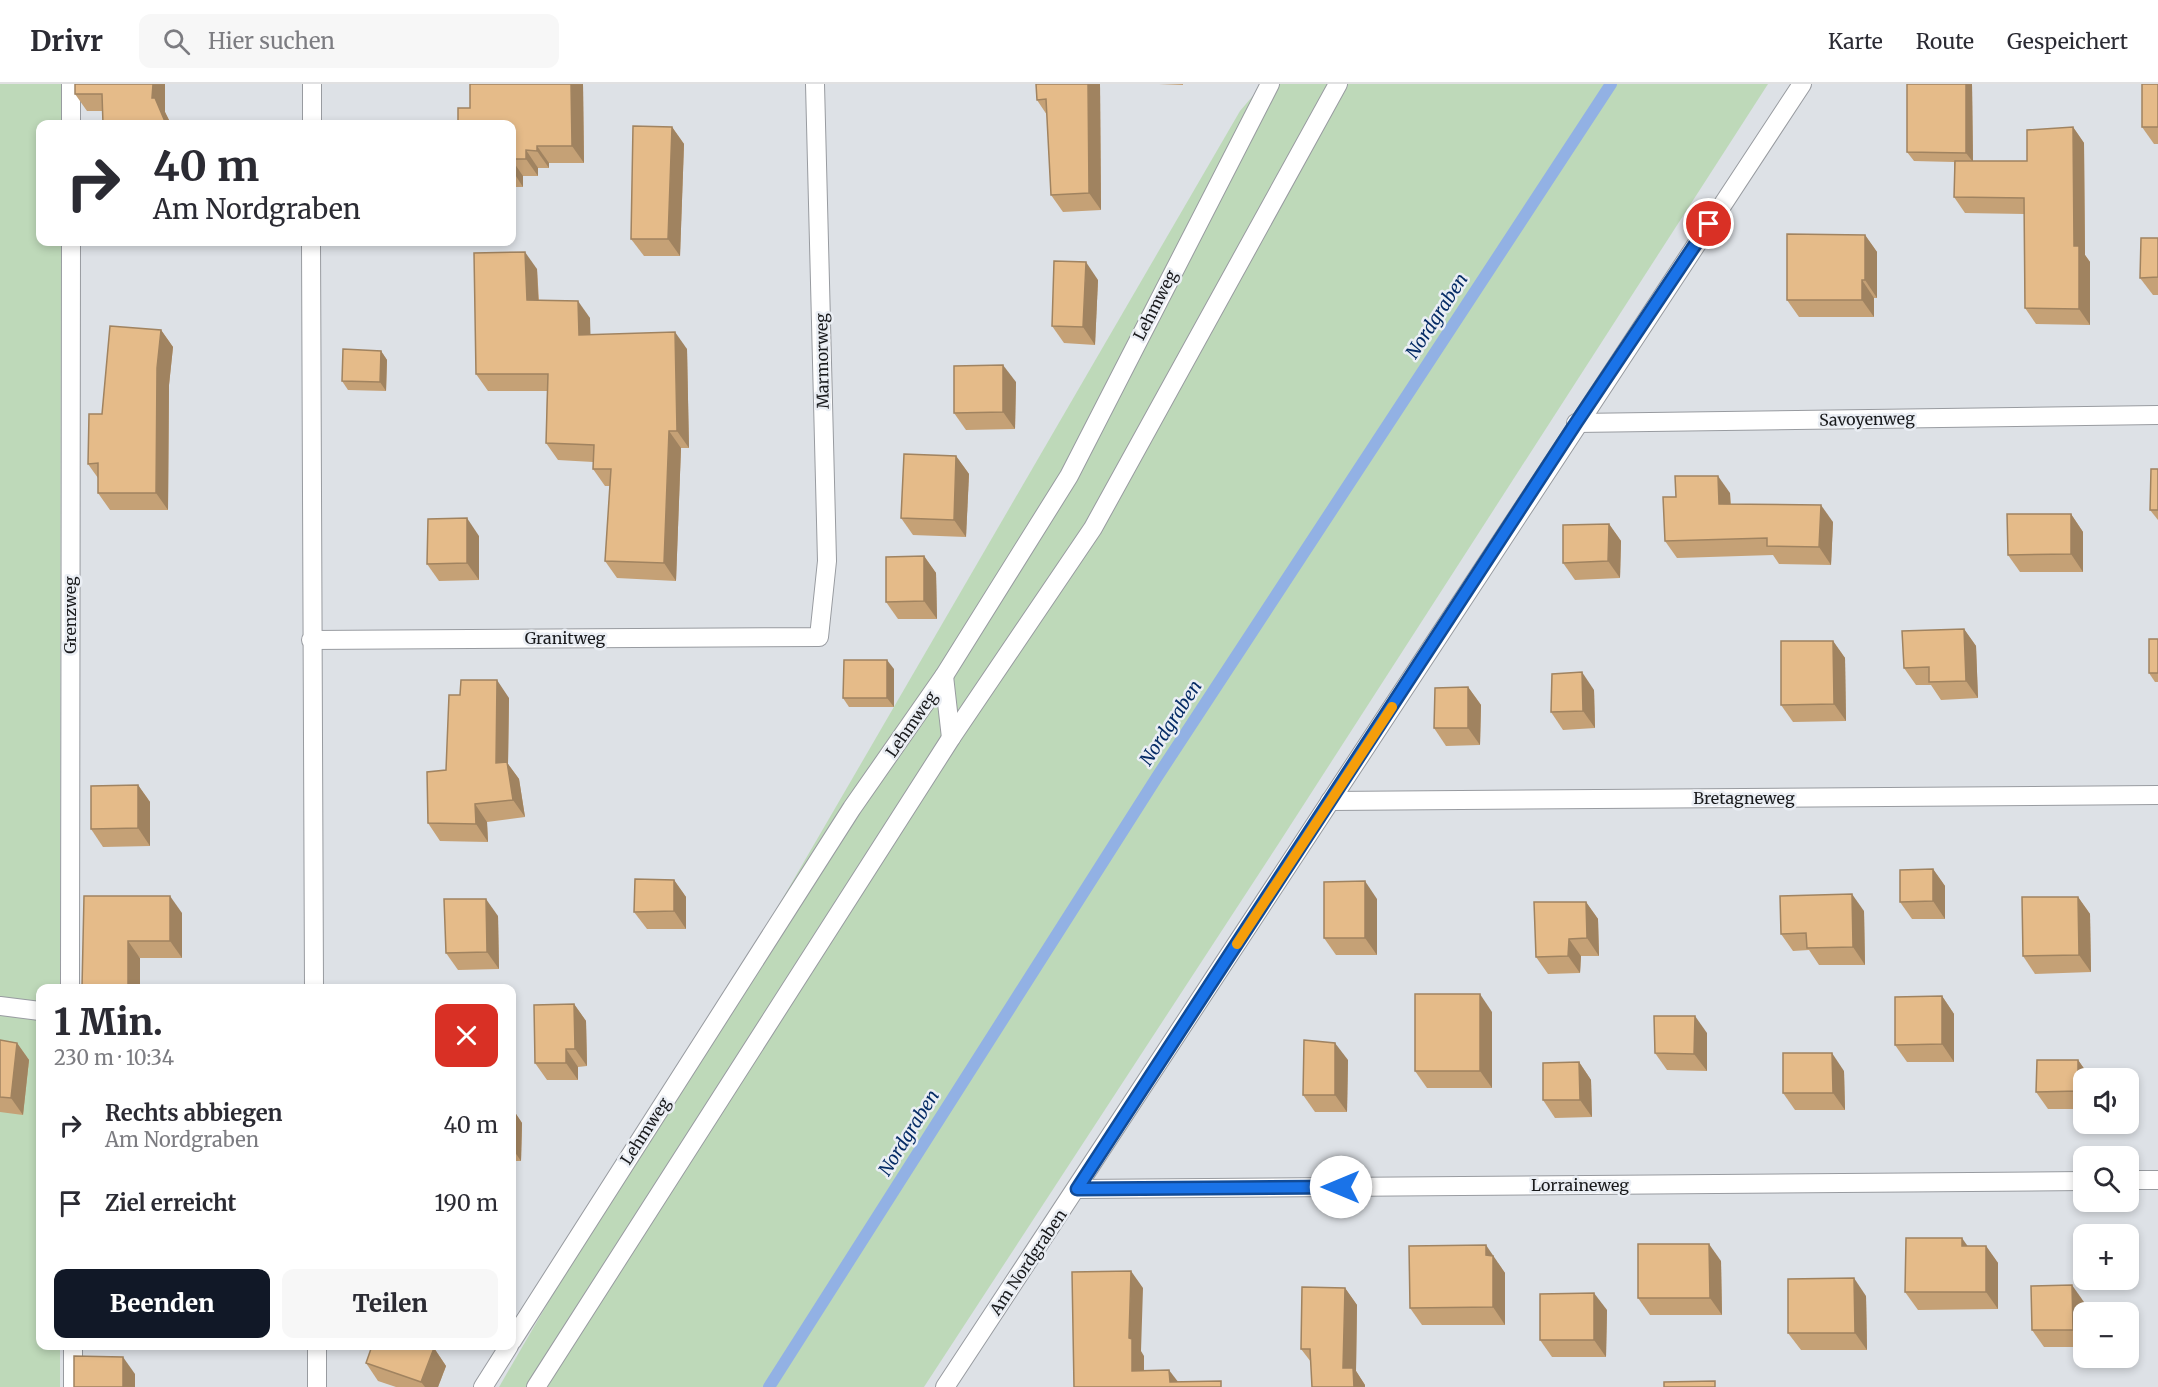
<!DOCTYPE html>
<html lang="de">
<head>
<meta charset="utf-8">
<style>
	body { margin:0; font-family:Merriweather,serif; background:#f7f7f7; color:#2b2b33; height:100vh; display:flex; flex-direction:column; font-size:22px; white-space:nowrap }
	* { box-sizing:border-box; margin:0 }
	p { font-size:20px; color:#7c7c81 }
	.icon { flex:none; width:33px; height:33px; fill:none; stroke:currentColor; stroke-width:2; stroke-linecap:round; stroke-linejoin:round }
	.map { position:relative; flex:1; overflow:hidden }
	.details { position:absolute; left:36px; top:900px; width:480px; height:366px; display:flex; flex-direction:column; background:#fff; border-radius:12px; box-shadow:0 3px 9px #0003 }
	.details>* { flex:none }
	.top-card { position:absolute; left:36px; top:36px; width:480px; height:126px; border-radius:12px; box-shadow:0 3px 9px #0003; background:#fff; color:#2b2b33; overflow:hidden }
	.fabs { position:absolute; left:2073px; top:984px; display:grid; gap:12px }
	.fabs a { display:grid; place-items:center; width:66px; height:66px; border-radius:12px; background:#fff; box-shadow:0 3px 9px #0003; font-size:30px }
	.pin { position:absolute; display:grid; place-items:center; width:51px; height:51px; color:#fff; margin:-26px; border:3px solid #fff; border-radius:50%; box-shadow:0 2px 6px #0007 }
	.me { position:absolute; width:66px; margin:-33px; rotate:270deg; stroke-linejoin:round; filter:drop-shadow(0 0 4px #0008) }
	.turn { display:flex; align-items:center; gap:21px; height:126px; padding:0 18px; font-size:27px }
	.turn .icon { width:78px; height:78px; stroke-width:2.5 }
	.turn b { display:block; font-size:42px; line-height:51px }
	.round { display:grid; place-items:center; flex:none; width:63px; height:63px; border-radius:12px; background:#f7f7f7 }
	.headline { display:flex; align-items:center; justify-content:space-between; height:102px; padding:0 18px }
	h1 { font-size:36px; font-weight:800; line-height:45px }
	.cta { display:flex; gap:12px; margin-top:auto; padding:12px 18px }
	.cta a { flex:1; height:69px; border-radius:12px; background:#111827; color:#fff; font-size:24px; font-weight:800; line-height:69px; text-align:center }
	.cta a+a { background:#f7f7f7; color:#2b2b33 }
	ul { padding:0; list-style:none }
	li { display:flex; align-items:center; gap:18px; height:78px; padding:0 18px }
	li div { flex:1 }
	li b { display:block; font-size:22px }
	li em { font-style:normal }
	header { display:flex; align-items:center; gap:36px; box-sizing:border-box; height:84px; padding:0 30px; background:#fff; border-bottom:2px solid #e1e1e2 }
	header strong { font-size:28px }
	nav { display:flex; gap:33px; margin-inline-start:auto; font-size:21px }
	.search { width:420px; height:54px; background:#f7f7f7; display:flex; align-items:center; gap:15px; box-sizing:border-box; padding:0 21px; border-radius:12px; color:#7c7c81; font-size:22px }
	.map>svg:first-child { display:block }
</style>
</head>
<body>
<header>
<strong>Drivr</strong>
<div class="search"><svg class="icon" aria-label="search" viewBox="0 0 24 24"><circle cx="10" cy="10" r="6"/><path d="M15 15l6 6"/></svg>Hier suchen</div>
<nav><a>Karte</a><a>Route</a><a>Gespeichert</a></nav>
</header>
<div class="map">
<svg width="2158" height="1303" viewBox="0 0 2158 1303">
	<rect width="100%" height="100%" fill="#dde1e6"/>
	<g fill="#bed9b9">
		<polygon points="0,0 61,0 61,40 40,40 40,158 61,158 60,904 40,904 40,1262 60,1262 60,1303 0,1303"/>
		<polygon points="1263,0 1768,0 1279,759 924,1303 499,1303 1240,27"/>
	</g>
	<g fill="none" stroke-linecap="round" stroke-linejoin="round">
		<polyline stroke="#92b1e4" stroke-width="12" points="769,1303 1157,693 1611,0"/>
		<defs>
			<g id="lane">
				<polyline points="71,40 71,0"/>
				<polyline points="312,40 312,0"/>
				<polyline points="311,158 314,904"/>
				<polyline points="1576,339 2158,331"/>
				<polyline points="311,556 819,553 827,477 815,0"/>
				<polyline points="944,592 951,654"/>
				<polyline points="1330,717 2158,711"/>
				<polyline points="70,904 71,158"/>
				<polyline points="0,922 40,927"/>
				<polyline points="2128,1096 2158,1096"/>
				<polyline points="1077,1105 2084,1097"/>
				<polyline points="512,1257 852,724 944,592 1069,392 1270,0"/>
				<polyline points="73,1262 73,1303"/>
				<polyline points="317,1262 317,1303"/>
				<polyline points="483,1303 509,1262"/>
				<polyline points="536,1303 951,654 1093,444 1338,0"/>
				<path d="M945 1303C1233 871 1513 433 1802 0"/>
			</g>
		</defs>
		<use href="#lane" stroke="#989ba0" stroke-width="20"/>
		<use href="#lane" stroke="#fff" stroke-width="18"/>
	</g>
	<g fill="#c5a176">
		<polygon points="75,0 165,0 165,28 171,40 103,40 103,27 87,27 75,10"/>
		<polygon points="470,0 583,0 584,79 549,79 549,84 538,84 538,92 523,92 523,103 512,103 512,40 470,24"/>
		<polygon points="1036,0 1100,0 1101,126 1063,128 1051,111 1047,31 1037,16"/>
		<polygon points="1159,0 1183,0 1183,1"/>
		<polygon points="1972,0 1973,77 2027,77 2073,43 2084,59 2085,171 2090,178 2090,241 2036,240 2025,224 2024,130 1965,129 1954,113 1954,78 1914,77 1907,68"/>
		<polygon points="2158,0 2158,60 2154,60 2142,43"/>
		<polygon points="672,43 684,60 680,172 644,172 631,155"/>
		<polygon points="1865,151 1877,168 1877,214 1874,214 1874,233 1799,233 1787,216"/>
		<polygon points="2158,154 2158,211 2153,211 2140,194"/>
		<polygon points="537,185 539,216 590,234 590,250 687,265 689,364 681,364 676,497 617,494 605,477 610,402 605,402 593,385 593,378 558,376 546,359 547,307 488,307 476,290"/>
		<polygon points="1098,196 1095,261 1064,259 1052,242"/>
		<polygon points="161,246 173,263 169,301 168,426 110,426 98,409 98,394 88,380 102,330"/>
		<polygon points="381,267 387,276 386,307 348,306 342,297"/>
		<polygon points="1016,298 1015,345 966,346 954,329"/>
		<polygon points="956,372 969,390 966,453 913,451 901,434"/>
		<polygon points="2158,385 2158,436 2150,426"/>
		<polygon points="1730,409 1731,421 1833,438 1831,481 1779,480 1773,471 1677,474 1665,457 1676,413"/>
		<polygon points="2071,430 2083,448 2083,488 2020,488 2008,471"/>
		<polygon points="1609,440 1621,457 1620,494 1575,496 1563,479"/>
		<polygon points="479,452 479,496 439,497 427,480"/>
		<polygon points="924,472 936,489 937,535 898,535 886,518"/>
		<polygon points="1964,545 1976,562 1978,614 1941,616 1931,601 1916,601 1904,584"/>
		<polygon points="2158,555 2158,598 2155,598 2149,589"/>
		<polygon points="1833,557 1845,574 1846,637 1793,638 1781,621"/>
		<polygon points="894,585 894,623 849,623 843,614"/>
		<polygon points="1468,603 1481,621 1480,661 1446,662 1434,644"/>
		<polygon points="1594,606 1595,644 1563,646 1551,628"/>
		<polygon points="509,614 508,680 519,695 525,733 487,738 488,758 440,757 428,739 446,686"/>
		<polygon points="138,701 150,718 150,762 103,763 91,745"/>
		<polygon points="1933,785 1945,802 1945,835 1912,835 1900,818"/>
		<polygon points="674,796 686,813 686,845 647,845 634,828"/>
		<polygon points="84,812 182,829 182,874 140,874"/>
		<polygon points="2078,813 2090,830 2091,888 2035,890 2023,872"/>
		<polygon points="1377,815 1377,871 1336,871 1324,854"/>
		<polygon points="1586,818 1598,835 1599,872 1581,872 1580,889 1548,890 1536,873"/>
		<polygon points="1864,827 1865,881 1819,881 1809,866 1793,867 1781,850"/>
		<polygon points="498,832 499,885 458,886 446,869"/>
		<polygon points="1942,912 1954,930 1954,978 1907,978 1895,961"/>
		<polygon points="574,920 586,937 587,982 578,983 578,996 547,996 535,979"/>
		<polygon points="1492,928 1492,1004 1427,1004 1415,987"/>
		<polygon points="1707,949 1707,987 1667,986 1655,969"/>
		<polygon points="0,956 17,959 29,976 23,1031 0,1028"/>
		<polygon points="1348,976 1347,1028 1315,1028 1303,1011"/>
		<polygon points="2078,976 2090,993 2090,994 2084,994 2084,1025 2048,1025 2036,1008"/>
		<polygon points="1579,978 1591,996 1592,1033 1555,1034 1543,1016"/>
		<polygon points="1844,987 1845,1026 1795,1026 1783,1009"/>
		<polygon points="512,1024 522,1039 521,1077 512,1077"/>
		<polygon points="1968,1162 1986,1162 1998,1179 1998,1225 1918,1226 1905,1208"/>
		<polygon points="1721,1177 1722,1231 1650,1231 1638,1214"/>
		<polygon points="1498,1179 1505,1189 1505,1241 1422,1241 1410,1224"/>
		<polygon points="1345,1204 1357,1221 1356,1287 1365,1301 1311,1278 1301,1265"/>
		<polygon points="1866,1212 1867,1266 1801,1266 1788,1249"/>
		<polygon points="2084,1218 2084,1263 2044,1263 2032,1246"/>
		<polygon points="1607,1226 1606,1273 1552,1273 1540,1256"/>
		<polygon points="434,1264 446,1282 438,1303 396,1303 378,1297 366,1279"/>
	</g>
	<g fill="#a08360">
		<polygon points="153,0 165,0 165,28 171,40 166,40 152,14"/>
		<polygon points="571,0 583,0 584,79 572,62"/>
		<polygon points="1088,0 1100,0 1101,126 1089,109"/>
		<polygon points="1966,0 1972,0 1973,78 1966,69"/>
		<polygon points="672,43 684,60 680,172 668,155"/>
		<polygon points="2073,43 2084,59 2085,171 2090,178 2090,241 2079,225 2074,162"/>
		<polygon points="537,62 549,79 549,84 537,67"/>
		<polygon points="526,66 538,84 538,92 526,75"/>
		<polygon points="512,76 523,92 523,103 512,86"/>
		<polygon points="1865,151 1877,168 1877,214 1865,196"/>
		<polygon points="525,168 537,185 539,234 527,216"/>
		<polygon points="1086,178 1098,196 1095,261 1083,243"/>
		<polygon points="1862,196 1874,214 1874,233 1862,216"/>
		<polygon points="578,217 590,234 591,268 579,251"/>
		<polygon points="161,246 173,263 169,301 168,426 156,409 157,284"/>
		<polygon points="675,248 687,265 689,364 677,347"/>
		<polygon points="381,267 387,276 386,307 380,298"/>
		<polygon points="1003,281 1016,298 1015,345 1003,328"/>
		<polygon points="669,347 681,364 676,497 664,479"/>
		<polygon points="956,372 969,390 966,453 954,436"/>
		<polygon points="1718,392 1730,409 1731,438 1719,420"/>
		<polygon points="1821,421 1833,438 1831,481 1819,463"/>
		<polygon points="2071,430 2083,448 2083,488 2071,470"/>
		<polygon points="467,434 479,452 479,496 467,479"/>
		<polygon points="1609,440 1621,457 1620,494 1608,477"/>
		<polygon points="924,472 936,489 937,535 924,517"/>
		<polygon points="1964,545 1976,562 1978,614 1966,597"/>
		<polygon points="1833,557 1845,574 1846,637 1834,620"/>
		<polygon points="887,576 894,585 894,623 887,614"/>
		<polygon points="1582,588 1594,606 1595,644 1583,627"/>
		<polygon points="497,596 509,614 508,680 519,695 525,733 513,716 496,679"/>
		<polygon points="1468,603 1481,621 1480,661 1468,644"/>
		<polygon points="138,701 150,718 150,762 138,744"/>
		<polygon points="475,720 487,738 488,758 476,740"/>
		<polygon points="1933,785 1945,802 1945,835 1933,817"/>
		<polygon points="674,796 686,813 686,845 674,827"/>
		<polygon points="1365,797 1377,815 1377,871 1365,854"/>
		<polygon points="1852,810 1864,827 1865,881 1853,863"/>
		<polygon points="170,812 182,829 182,874 170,857"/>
		<polygon points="2078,813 2090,830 2091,888 2079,871"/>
		<polygon points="486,815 498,832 499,885 487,868"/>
		<polygon points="1586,818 1598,835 1599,872 1587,854"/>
		<polygon points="1569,855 1581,872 1580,889 1568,872"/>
		<polygon points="128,857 140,874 140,904 128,904"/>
		<polygon points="1480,910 1492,928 1492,1004 1480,987"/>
		<polygon points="1942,912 1954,930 1954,978 1942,960"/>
		<polygon points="574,920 586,937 587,982 575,965"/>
		<polygon points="1695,932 1707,949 1707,987 1694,970"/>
		<polygon points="17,959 29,976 23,1031 11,1014"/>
		<polygon points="1335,959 1348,976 1347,1028 1335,1011"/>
		<polygon points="566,965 578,983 578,996 566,979"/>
		<polygon points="1832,969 1844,987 1845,1026 1833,1009"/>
		<polygon points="2078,976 2090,993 2090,994 2084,994 2084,1015 2078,1007"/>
		<polygon points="1579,978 1591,996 1592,1033 1580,1016"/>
		<polygon points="512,1024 522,1039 521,1077 512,1064"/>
		<polygon points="1962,1154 1974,1171 1962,1162"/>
		<polygon points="1709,1160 1721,1177 1722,1231 1710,1214"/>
		<polygon points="1486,1161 1505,1189 1505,1241 1493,1223 1486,1171"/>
		<polygon points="1986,1162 1998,1179 1998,1225 1986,1208"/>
		<polygon points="1131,1187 1143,1204 1141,1267 1144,1272 1144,1303 1132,1287 1129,1254"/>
		<polygon points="1854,1194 1866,1212 1867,1266 1855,1249"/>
		<polygon points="2072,1201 2084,1218 2084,1261 2073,1246"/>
		<polygon points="1345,1204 1357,1221 1356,1287 1365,1301 1365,1303 1354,1303 1343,1284"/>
		<polygon points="1594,1209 1607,1226 1606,1273 1594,1256"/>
		<polygon points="434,1264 446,1282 438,1303 425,1303 421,1298"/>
		<polygon points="123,1273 135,1290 135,1303 123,1303"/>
		<polygon points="1169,1286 1182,1303 1170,1298"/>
	</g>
	<g fill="#e5bb89" stroke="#a08360" stroke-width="1.5">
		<polygon points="75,0 153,0 152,14 155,14 166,40 103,40 102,10 75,10"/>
		<polygon points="470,0 571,0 572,62 537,62 537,67 526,66 526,75 512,75 512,40 458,40 458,24 470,24"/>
		<polygon points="1036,0 1088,0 1089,109 1051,111 1046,15 1037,16"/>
		<polygon points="1907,0 1966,0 1966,69 1907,68"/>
		<rect x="2142" y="0" width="16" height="43"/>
		<polygon points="633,42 672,43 668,155 631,155"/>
		<polygon points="2073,43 2074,162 2079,162 2079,225 2025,224 2024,114 1954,113 1955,77 2027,77 2027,46"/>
		<polygon points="1787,150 1865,151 1865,196 1862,196 1862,216 1787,216"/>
		<polygon points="2141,154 2158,154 2158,193 2140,194"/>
		<polygon points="525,168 527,216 578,217 579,251 675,248 677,347 669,347 664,479 605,477 611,385 593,385 594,361 546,359 548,290 476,290 474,169"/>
		<polygon points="1054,177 1086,178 1083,243 1052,242"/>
		<polygon points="110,242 161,246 157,284 156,409 98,409 98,379 88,380 89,330 102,330"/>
		<polygon points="343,265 381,267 380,298 342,297"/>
		<polygon points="1003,281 1003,328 954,329 954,282"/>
		<polygon points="904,370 956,372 954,436 901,434"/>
		<polygon points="2151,385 2158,385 2158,426 2150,426"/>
		<polygon points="1675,392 1718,392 1719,420 1821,421 1819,463 1767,462 1767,454 1665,457 1663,413 1676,413"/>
		<polygon points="2007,430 2071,430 2071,470 2008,471"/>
		<polygon points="467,434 467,479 427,480 428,435"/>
		<polygon points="1609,440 1608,477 1563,479 1563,441"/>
		<polygon points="924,472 924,517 886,518 886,473"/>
		<polygon points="1964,545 1966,597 1929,598 1929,583 1904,584 1902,547"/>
		<rect x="2149" y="555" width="9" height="34"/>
		<polygon points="1781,557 1833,557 1834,620 1781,621"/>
		<polygon points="844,576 887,576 887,614 843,614"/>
		<polygon points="1582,588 1583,627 1551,628 1552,590"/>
		<polygon points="461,596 497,596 496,679 507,678 513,716 475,720 476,740 428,739 427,688 446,686 449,611 460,611"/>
		<polygon points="1468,603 1468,644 1434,644 1435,604"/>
		<polygon points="138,701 138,744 91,745 91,702"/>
		<polygon points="1933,785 1933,817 1900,818 1900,786"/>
		<polygon points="635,795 674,796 674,827 634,828"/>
		<polygon points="1365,797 1365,854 1324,854 1324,798"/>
		<polygon points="1852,810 1853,863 1807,864 1806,849 1781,850 1780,812"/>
		<polygon points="84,812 170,812 170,857 128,857 128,904 82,904"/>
		<polygon points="2022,813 2078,813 2079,871 2023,872"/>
		<polygon points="444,815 486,815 487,868 446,869"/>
		<polygon points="1534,818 1586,818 1587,854 1569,855 1568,872 1536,873"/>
		<rect x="1415" y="910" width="65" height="77"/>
		<polygon points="1942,912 1942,960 1895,961 1895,913"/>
		<polygon points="574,920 575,965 566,965 566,979 535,979 534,921"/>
		<polygon points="1654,932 1695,932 1694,970 1655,969"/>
		<polygon points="0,956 17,959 11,1014 0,1013"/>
		<polygon points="1304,956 1335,959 1335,1011 1303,1011"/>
		<polygon points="1783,969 1832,969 1833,1009 1783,1009"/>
		<polygon points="2037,976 2078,976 2078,1007 2036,1008"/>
		<polygon points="1579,978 1580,1016 1543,1016 1543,979"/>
		<polygon points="1906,1154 1962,1154 1962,1162 1986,1162 1986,1208 1905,1208"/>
		<polygon points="1638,1160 1709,1160 1710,1214 1638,1214"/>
		<polygon points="1486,1161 1486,1171 1493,1172 1493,1223 1410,1224 1409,1162"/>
		<polygon points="1131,1187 1129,1254 1132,1255 1132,1287 1169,1286 1170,1298 1221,1297 1221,1303 1074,1303 1072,1188"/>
		<polygon points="1854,1194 1855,1249 1788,1249 1788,1195"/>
		<polygon points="2072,1201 2073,1246 2032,1246 2031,1202"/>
		<polygon points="1302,1203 1345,1204 1343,1284 1353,1284 1354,1303 1312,1303 1310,1265 1301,1265"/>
		<polygon points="1594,1209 1594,1256 1540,1256 1540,1210"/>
		<polygon points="372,1262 425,1262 434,1264 421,1298 366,1279"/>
		<polygon points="74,1272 123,1273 123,1303 74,1303"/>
		<polygon points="1715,1297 1715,1303 1664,1303 1664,1298"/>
	</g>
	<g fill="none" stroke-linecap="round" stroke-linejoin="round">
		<defs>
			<polyline id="route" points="1341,1103 1077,1105 1576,339 1709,140"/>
		</defs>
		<use href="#route" stroke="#114b97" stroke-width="15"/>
		<use href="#route" stroke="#1a73e8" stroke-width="10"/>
		<polyline stroke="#f59e0b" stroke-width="10" points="1237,860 1392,623"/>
	</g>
	<g text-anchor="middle" stroke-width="5" stroke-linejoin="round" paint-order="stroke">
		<g font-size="16" fill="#191a1c" stroke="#eaeef4">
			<text transform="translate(1155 221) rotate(-63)" y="6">Lehmweg</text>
			<text transform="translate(822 277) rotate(-91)" y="6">Marmorweg</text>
			<text transform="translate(1867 335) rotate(-1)" y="6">Savoyenweg</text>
			<text transform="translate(70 531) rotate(-90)" y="6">Grenzweg</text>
			<text x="565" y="560">Granitweg</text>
			<text transform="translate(911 640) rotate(-55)" y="6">Lehmweg</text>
			<text x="1744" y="720">Bretagneweg</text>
			<text transform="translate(645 1047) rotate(-57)" y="6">Lehmweg</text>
			<text x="1580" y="1107">Lorraineweg</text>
			<text transform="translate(1028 1178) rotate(-56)" y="6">Am Nordgraben</text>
		</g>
		<g font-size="18" font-style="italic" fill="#052b65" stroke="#eaeef4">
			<text transform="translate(1437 232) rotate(-57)" y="6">Nordgraben</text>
			<text transform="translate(1171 639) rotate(-57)" y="6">Nordgraben</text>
			<text transform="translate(909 1049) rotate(-58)" y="6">Nordgraben</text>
		</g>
	</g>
</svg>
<div class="fabs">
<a><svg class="icon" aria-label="sound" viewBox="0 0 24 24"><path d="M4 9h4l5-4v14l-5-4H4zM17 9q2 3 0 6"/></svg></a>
<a><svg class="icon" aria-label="search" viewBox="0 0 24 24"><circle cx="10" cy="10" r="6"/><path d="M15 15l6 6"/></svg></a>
<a>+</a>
<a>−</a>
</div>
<div class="pin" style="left:1709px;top:140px;background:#d93025"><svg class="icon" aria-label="arrive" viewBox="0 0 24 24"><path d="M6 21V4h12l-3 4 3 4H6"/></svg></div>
<svg class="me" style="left:1341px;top:1103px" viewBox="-20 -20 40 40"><circle r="19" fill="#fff"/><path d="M0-13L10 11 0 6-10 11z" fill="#1a73e8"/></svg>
<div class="top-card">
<div class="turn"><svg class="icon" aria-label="right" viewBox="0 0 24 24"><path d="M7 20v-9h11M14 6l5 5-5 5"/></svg><div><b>40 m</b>Am Nordgraben</div></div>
</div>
<section class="details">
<div class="headline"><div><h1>1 Min.</h1><p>230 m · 10:34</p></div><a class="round" style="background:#d93025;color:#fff"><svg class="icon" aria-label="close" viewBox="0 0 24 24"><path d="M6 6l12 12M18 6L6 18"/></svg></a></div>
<ul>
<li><svg class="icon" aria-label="right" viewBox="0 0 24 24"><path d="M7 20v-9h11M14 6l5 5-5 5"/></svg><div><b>Rechts abbiegen</b><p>Am Nordgraben</p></div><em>40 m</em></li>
<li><svg class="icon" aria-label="arrive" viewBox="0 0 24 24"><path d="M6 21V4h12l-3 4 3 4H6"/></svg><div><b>Ziel erreicht</b></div><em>190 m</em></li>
</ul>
<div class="cta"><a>Beenden</a><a>Teilen</a></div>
</section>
</div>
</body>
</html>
